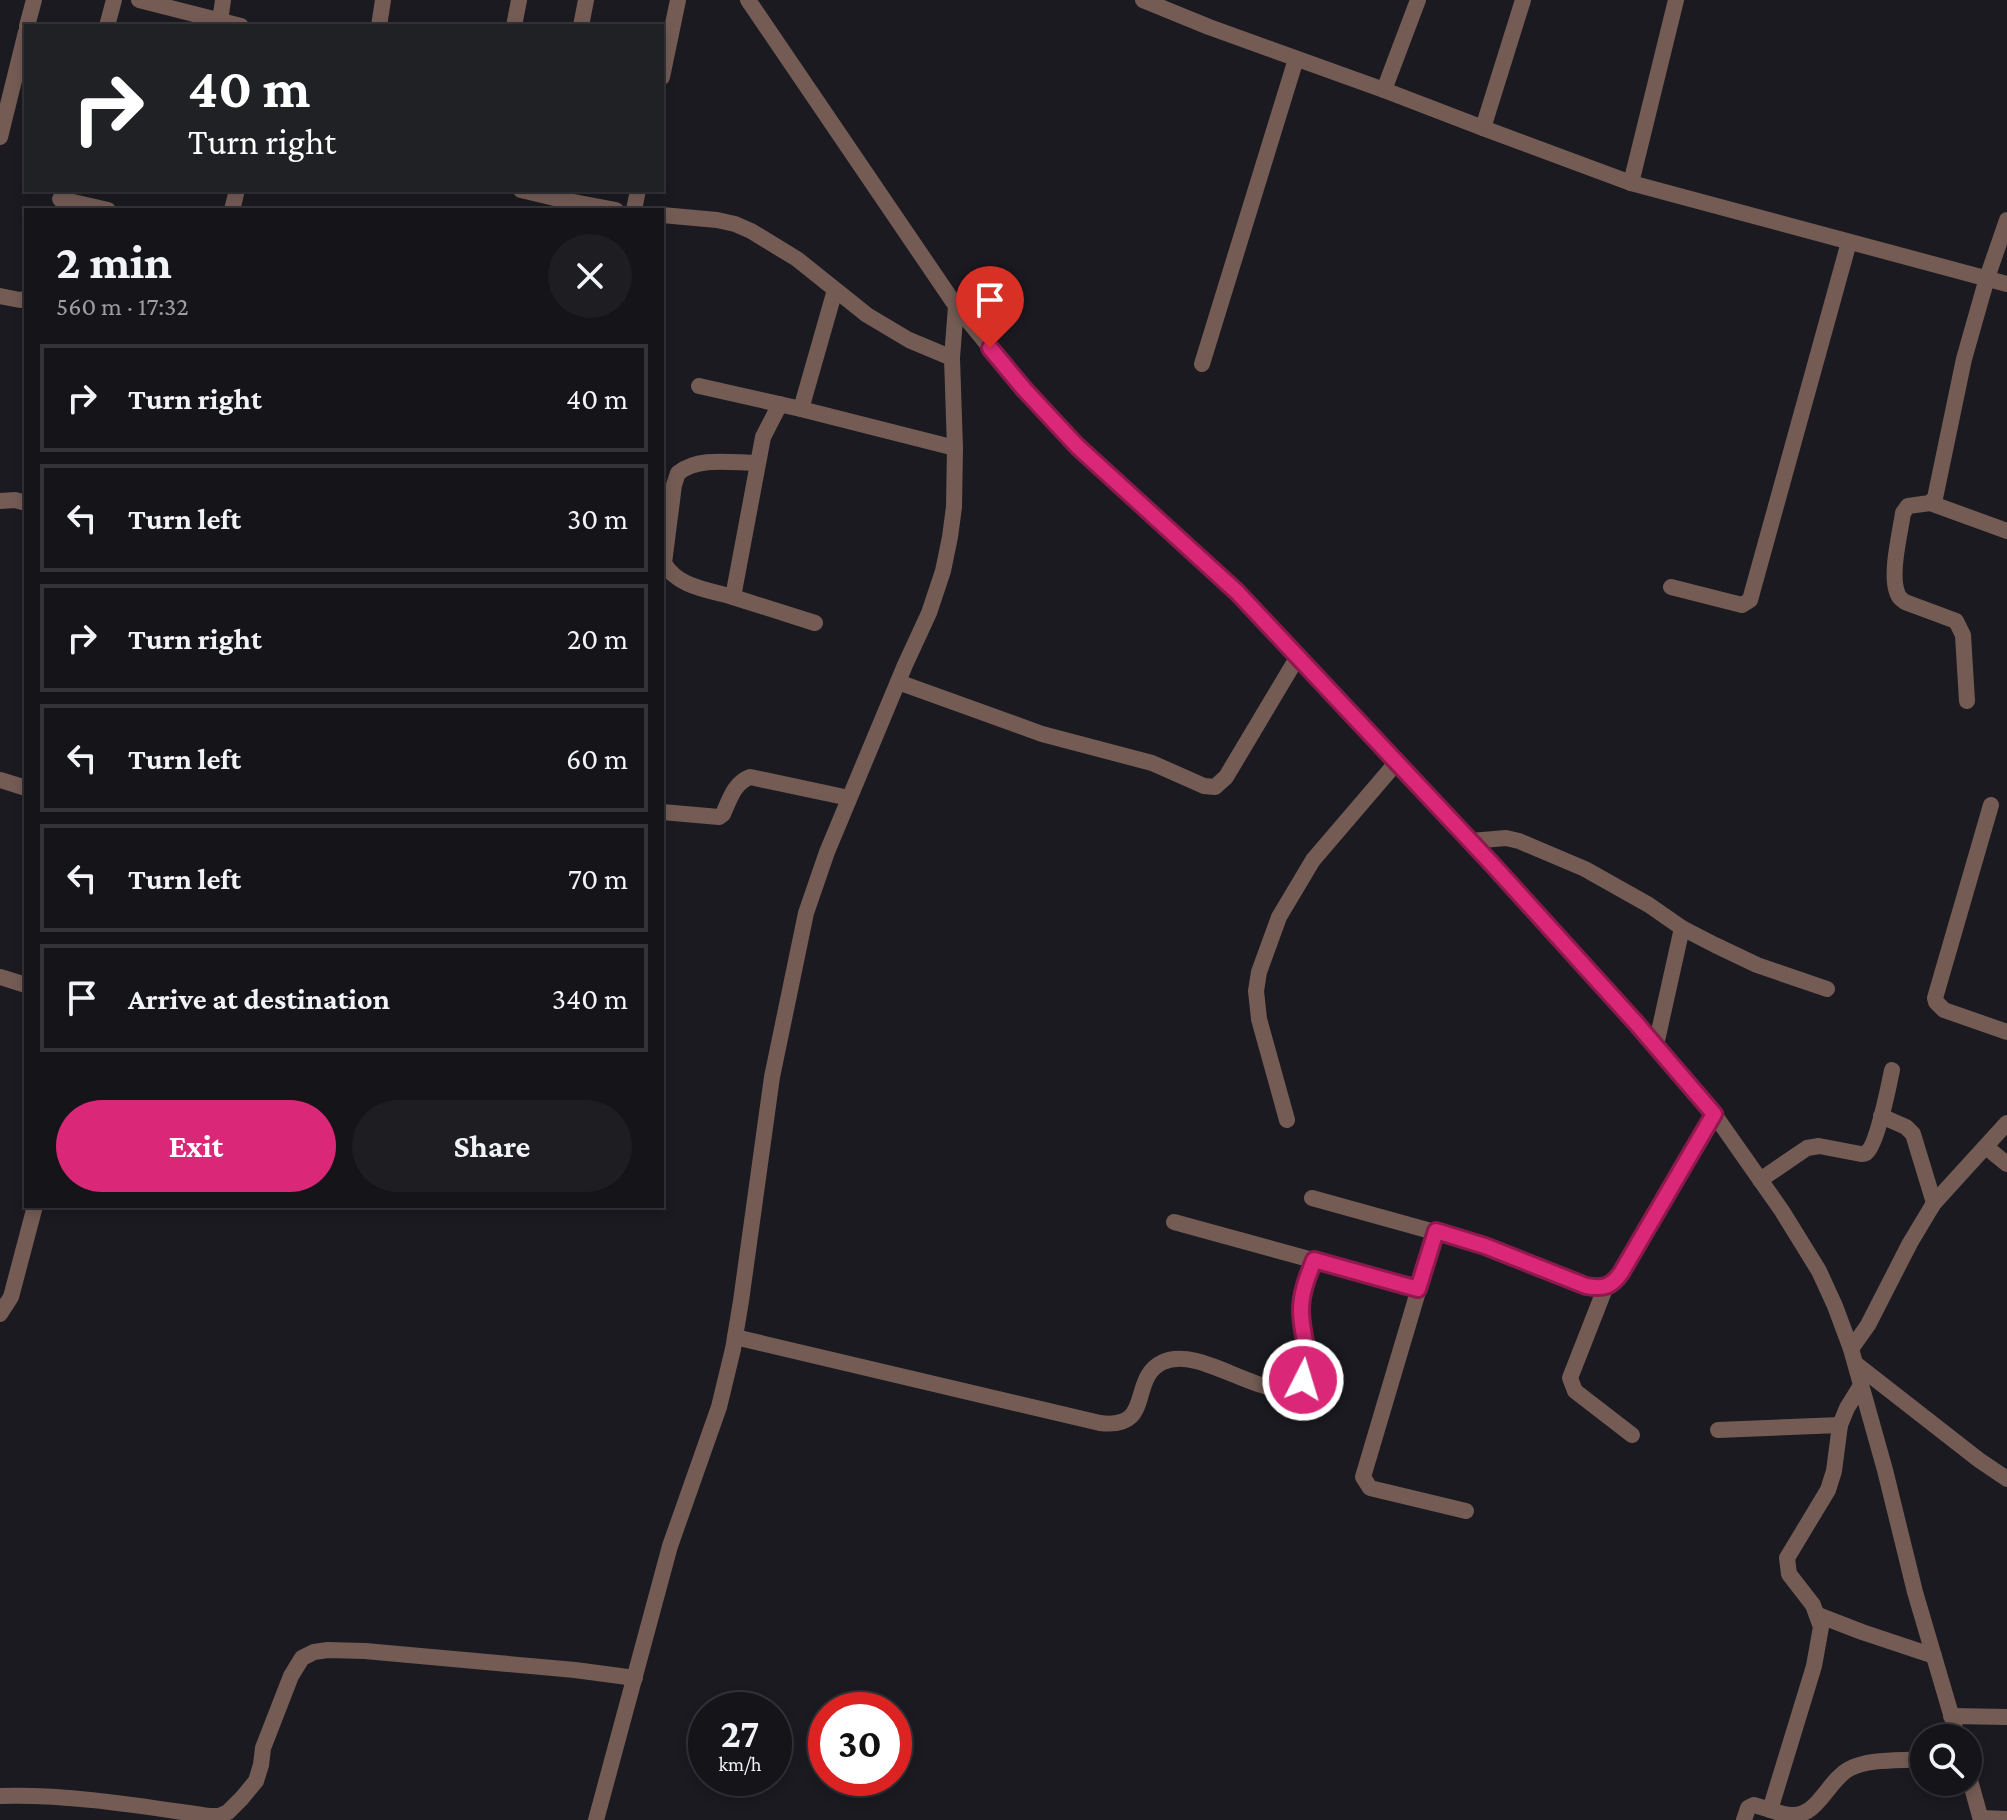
<!DOCTYPE html>
<html lang="en">
<head>
<meta charset="utf-8">
<style>
	body { margin:0; font-family:"Crimson Pro",serif; background:#1d1d22; color:#f1f3f6; height:100vh; display:flex; flex-direction:column; font-size:30px; white-space:nowrap }
	* { box-sizing:border-box; margin:0 }
	p { font-size:26px; color:#9d9ea2 }
	.icon { flex:none; width:44px; height:44px; fill:none; stroke:currentColor; stroke-width:2; stroke-linecap:round; stroke-linejoin:round }
	.map { position:relative; flex:1; overflow:hidden }
	.drawer { position:absolute; left:24px; top:208px; width:640px; height:1000px; display:flex; flex-direction:column; background:#141419; border-radius:0px; box-shadow:0 4px 12px #0003,0 0 0 2px #333338 }
	.drawer>* { flex:none }
	.guide { position:absolute; left:24px; top:24px; width:640px; height:168px; border-radius:0px; box-shadow:0 4px 12px #0003,0 0 0 2px #333338; background:#202124; color:#fff; overflow:hidden }
	.tools { position:absolute; left:1910px; top:1724px; display:grid; gap:16px }
	.tools a { display:grid; place-items:center; width:72px; height:72px; border-radius:50%; background:#141419; box-shadow:0 4px 12px #0003,0 0 0 2px #333338; font-size:40px }
	.speed { position:absolute; left:688px; top:1692px; display:flex; gap:16px; font-size:40px; font-weight:700; text-align:center }
	.speed>* { display:grid; place-content:center; width:104px; height:104px; border-radius:50%; background:#141419; box-shadow:0 4px 12px #0003,0 0 0 2px #333338; line-height:1 }
	.speed small { font-size:20px; font-weight:400 }
	.speed .limit { border:12px solid #d22; background:#fff; color:#111 }
	.pin { position:absolute; display:grid; place-items:center; width:68px; height:68px; color:#fff; margin:-82px -34px; border-radius:50% 50% 50% 0; rotate:-45deg; box-shadow:0 0 8px #0007 }
	.pin .icon { rotate:45deg }
	.me { position:absolute; width:88px; margin:-44px; rotate:5deg; stroke-linejoin:round; filter:drop-shadow(0 0 6px #0008) }
	.turn { display:flex; align-items:center; gap:28px; height:168px; padding:0 32px; font-size:36px }
	.turn .icon { width:104px; height:104px; stroke-width:2.5 }
	.turn b { display:block; font-size:56px; line-height:68px }
	.round { display:grid; place-items:center; flex:none; width:84px; height:84px; border-radius:42px; background:#1d1d22 }
	.overview { display:flex; align-items:center; justify-content:space-between; height:136px; padding:0 32px }
	h1 { font-size:48px; font-weight:700; line-height:60px }
	.button { display:flex; gap:16px; margin-top:auto; padding:16px 32px }
	.button a { flex:1; height:92px; border-radius:48px; background:#db2777; color:#fff; font-size:32px; font-weight:700; line-height:92px; text-align:center }
	.button a+a { background:#1d1d22; color:#f1f3f6 }
	ul { padding:0; list-style:none }
	li { display:flex; align-items:center; gap:24px; height:108px; margin:0 16px 12px; padding:0 16px; border:4px solid #333338; border-radius:0px }
	li div { flex:1 }
	li b { display:block; font-size:30px }
	li em { font-style:normal }
	.map>svg:first-child { display:block }
</style>
</head>
<body>
<div class="map">
<svg width="2007" height="1820" viewBox="0 0 2007 1820">
	<rect width="100%" height="100%" fill="#1b1a21"/>
	<g fill="none" stroke-linecap="round" stroke-linejoin="round">
		<g stroke="#745c55" stroke-width="16">
			<polyline points="139,0 241,26"/>
			<polyline points="1143,0 1209,27 1384,90 1483,128 1631,183 2007,284"/>
			<polyline points="220,21 223,0"/>
			<polyline points="27,26 34,0"/>
			<polyline points="107,26 114,0"/>
			<polyline points="379,26 383,0"/>
			<polyline points="514,26 519,0"/>
			<polyline points="581,26 586,0"/>
			<polyline points="662,77 678,0"/>
			<polyline points="1384,90 1418,0"/>
			<polyline points="1483,128 1523,0"/>
			<polyline points="0,137 26,32"/>
			<polyline points="1631,183 1676,0"/>
			<polyline points="521,190 563,200 616,210"/>
			<polyline points="60,199 108,210"/>
			<polyline points="232,210 237,190"/>
			<polyline points="634,210 638,190"/>
			<polyline points="662,215 717,220 735,224 751,231 797,259 867,315 909,340 952,358"/>
			<polyline points="0,296 20,300 26,299"/>
			<polyline points="1202,364 1296,59"/>
			<polyline points="699,386 801,409 835,290"/>
			<polyline points="780,404 763,437 733,597 815,623"/>
			<polyline points="801,409 955,448"/>
			<polyline points="0,501 15,500 26,503"/>
			<polyline points="1930,503 2007,531"/>
			<polyline points="1671,587 1742,605 1750,600 1849,242"/>
			<path d="M733 597C709 590 677 587 664 563L674 485 678 473C699 456 733 463 757 463"/>
			<polyline points="898,682 1042,734 1152,763 1204,786 1215,787 1226,777 1297,658"/>
			<path d="M1967 701 1963 635 1956 621 1905 602C1900 598 1899 598 1897 592 1890 573 1900 534 1903 513L1908 506 1930 503 1935 498 1964 359 1987 278 2007 220"/>
			<polyline points="0,780 26,788"/>
			<polyline points="1991,805 1935,998 1936,1002 1944,1010 2007,1032"/>
			<path d="M662 812 719 817 723 814C730 799 734 783 750 777L849 798"/>
			<polyline points="1471,841 1506,838 1519,841 1585,869 1649,905 1682,928 1715,945 1757,965 1827,989"/>
			<polyline points="0,977 26,985"/>
			<polyline points="1656,1045 1682,928"/>
			<polyline points="1881,1116 1906,1127 1913,1134 1934,1203"/>
			<polyline points="1287,1120 1259,1019 1256,991 1259,972 1279,917 1313,860 1396,763"/>
			<polyline points="1986,1147 2007,1164"/>
			<path d="M1760 1180 1807 1148 1819 1146 1861 1154C1863 1154 1865 1154 1867 1152 1877 1145 1889 1085 1892 1070"/>
			<path d="M1312 1198 1485 1246 1586 1286C1604 1289 1611 1287 1621 1273L1714 1116"/>
			<polyline points="1174,1222 1418,1289"/>
			<polyline points="1436,1231 1363,1477 1370,1488 1466,1511"/>
			<polyline points="1606,1286 1570,1378 1575,1391 1632,1435"/>
			<polyline points="0,1314 11,1297 35,1206"/>
			<path d="M735 1337 1100 1423C1155 1430 1128 1378 1163 1362 1201 1344 1268 1406 1298 1384 1317 1370 1300 1326 1301 1307 1302 1290 1308 1275 1314 1260"/>
			<polyline points="1851,1349 1868,1325 1910,1243 1934,1203 2007,1123"/>
			<polyline points="1856,1364 1979,1460 2007,1479"/>
			<polyline points="1718,1430 1840,1425"/>
			<polyline points="1818,1615 1862,1632 1934,1656"/>
			<polyline points="1951,1716 2007,1717"/>
			<path d="M0 1796C70 1794 140 1806 209 1816H219L228 1812 242 1798 256 1781 261 1765 263 1748 291 1676 302 1658 314 1652 328 1650 365 1651 575 1670 635 1678"/>
			<polyline points="1770,1810 1814,1666 1821,1627 1813,1605 1789,1574 1787,1558 1828,1490 1834,1471 1840,1425 1847,1408 1860,1387"/>
			<polyline points="1981,1818 2007,1819"/>
			<polyline points="596,1820 670,1546 719,1407 733,1349 741,1301 772,1077 806,913 827,852 905,665 929,613 943,571 950,537 954,507 955,448 952,358 956,306"/>
			<path d="M1744 1820 1748 1808 1754 1805C1766 1808 1778 1814 1791 1815 1818 1817 1828 1780 1849 1769 1870 1758 1900 1761 1924 1759"/>
		</g>
		<g stroke="#745c55" stroke-width="16">
			<polyline points="748,0 956,306 1024,389 1077,446 1237,592 1471,841 1598,980 1714,1114 1782,1211 1819,1271 1835,1306 1851,1349 1885,1470 1915,1592 1958,1738"/>
			<polyline points="1968,1773 1981,1820"/>
		</g>
	</g>
	<g fill="none" stroke-linecap="round" stroke-linejoin="round">
		<defs>
			<path id="route" d="M990 348 1024 389 1077 446 1237 592 1492 864 1636 1023 1714 1114 1621 1273C1611 1287 1604 1289 1586 1286L1485 1246 1436 1231 1418 1289 1314 1260C1308 1276 1301 1292 1301 1310 1301 1337 1312 1350 1303 1380"/>
		</defs>
		<use href="#route" stroke="#8e194d" stroke-width="20"/>
		<use href="#route" stroke="#db2777" stroke-width="14"/>
	</g>
</svg>
<div class="tools">
<a><svg class="icon" aria-label="search" viewBox="0 0 24 24"><circle cx="10" cy="10" r="6"/><path d="M15 15l6 6"/></svg></a>
</div>
<div class="speed"><div>27<small>km/h</small></div><div class="limit">30</div></div>
<div class="pin" style="left:990px;top:348px;background:#d93025"><svg class="icon" aria-label="arrive" viewBox="0 0 24 24"><path d="M6 21V4h12l-3 4 3 4H6"/></svg></div>
<svg class="me" style="left:1303px;top:1380px" viewBox="-20 -20 40 40"><circle r="17" fill="#db2777" stroke="#fff" stroke-width="3"/><path d="M0-11L8 9 0 5-8 9z" fill="#fff"/></svg>
<div class="guide">
<div class="turn"><svg class="icon" aria-label="right" viewBox="0 0 24 24"><path d="M7 20v-9h11M14 6l5 5-5 5"/></svg><div><b>40 m</b>Turn right</div></div>
</div>
<section class="drawer">
<div class="overview"><div><h1>2 min</h1><p>560 m · 17:32</p></div><a class="round"><svg class="icon" aria-label="close" viewBox="0 0 24 24"><path d="M6 6l12 12M18 6L6 18"/></svg></a></div>
<ul>
<li><svg class="icon" aria-label="right" viewBox="0 0 24 24"><path d="M7 20v-9h11M14 6l5 5-5 5"/></svg><div><b>Turn right</b></div><em>40 m</em></li>
<li><svg class="icon" aria-label="left" viewBox="0 0 24 24"><path d="M17 20v-9H6M10 6l-5 5 5 5"/></svg><div><b>Turn left</b></div><em>30 m</em></li>
<li><svg class="icon" aria-label="right" viewBox="0 0 24 24"><path d="M7 20v-9h11M14 6l5 5-5 5"/></svg><div><b>Turn right</b></div><em>20 m</em></li>
<li><svg class="icon" aria-label="left" viewBox="0 0 24 24"><path d="M17 20v-9H6M10 6l-5 5 5 5"/></svg><div><b>Turn left</b></div><em>60 m</em></li>
<li><svg class="icon" aria-label="left" viewBox="0 0 24 24"><path d="M17 20v-9H6M10 6l-5 5 5 5"/></svg><div><b>Turn left</b></div><em>70 m</em></li>
<li><svg class="icon" aria-label="arrive" viewBox="0 0 24 24"><path d="M6 21V4h12l-3 4 3 4H6"/></svg><div><b>Arrive at destination</b></div><em>340 m</em></li>
</ul>
<div class="button"><a>Exit</a><a>Share</a></div>
</section>
</div>
</body>
</html>
